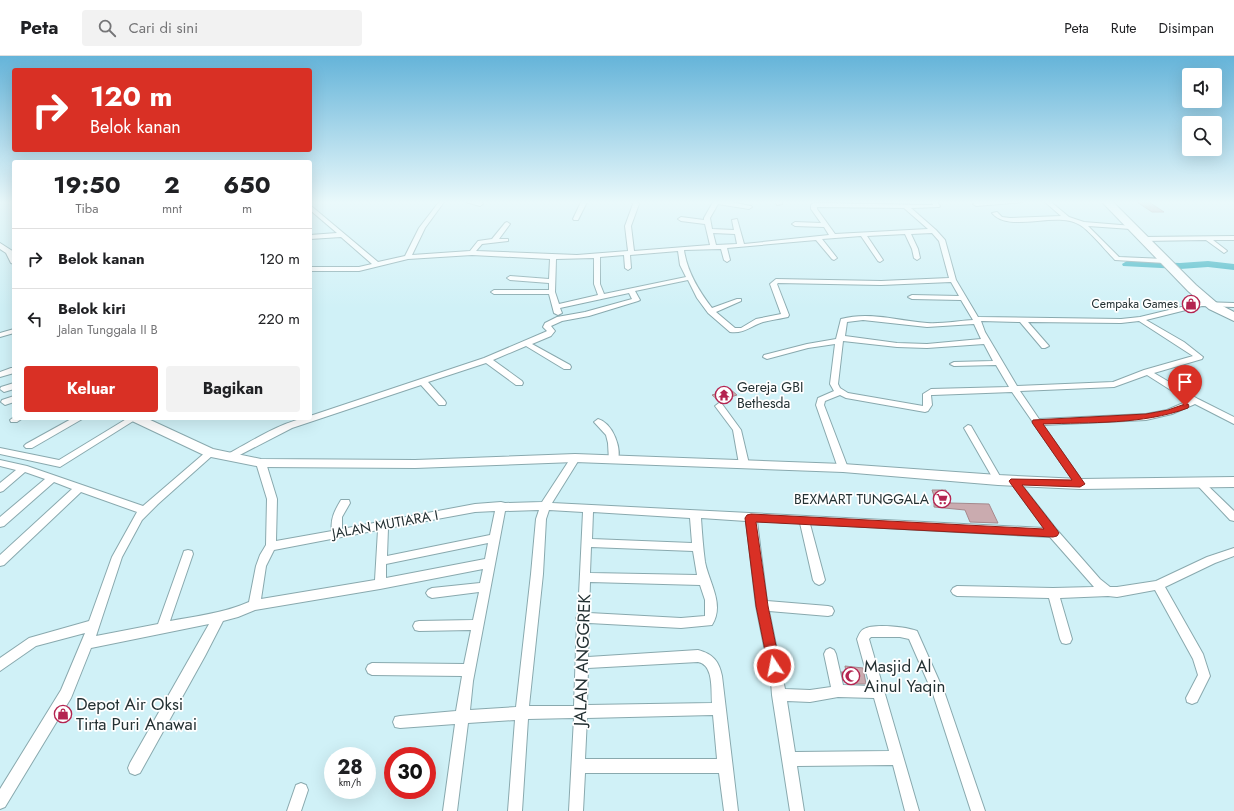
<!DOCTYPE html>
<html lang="id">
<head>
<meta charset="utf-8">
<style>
	body { margin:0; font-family:Jost,sans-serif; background:#f2f2f2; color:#202124; height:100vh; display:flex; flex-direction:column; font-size:15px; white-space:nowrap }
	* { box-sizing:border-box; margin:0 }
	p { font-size:13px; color:#757577 }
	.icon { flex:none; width:22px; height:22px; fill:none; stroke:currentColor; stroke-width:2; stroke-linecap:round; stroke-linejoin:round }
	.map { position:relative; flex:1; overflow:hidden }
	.side { position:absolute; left:12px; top:104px; width:300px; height:260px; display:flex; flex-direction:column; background:#fff; border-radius:4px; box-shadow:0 4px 16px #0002 }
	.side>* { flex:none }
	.hud { position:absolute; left:12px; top:12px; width:300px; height:84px; border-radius:4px; box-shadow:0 4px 16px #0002; background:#d93025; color:#fff; overflow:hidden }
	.controls { position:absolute; left:1182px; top:12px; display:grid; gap:8px }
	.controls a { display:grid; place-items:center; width:40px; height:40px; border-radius:4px; background:#fff; box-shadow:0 4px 16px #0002; font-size:20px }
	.speed { position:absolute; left:324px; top:691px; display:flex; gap:8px; font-size:20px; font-weight:700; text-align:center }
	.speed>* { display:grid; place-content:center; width:52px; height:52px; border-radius:50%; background:#fff; box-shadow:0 4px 16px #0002; line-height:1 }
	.speed small { font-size:10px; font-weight:400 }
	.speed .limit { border:6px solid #d22; background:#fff; color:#111 }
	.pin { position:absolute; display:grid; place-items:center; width:34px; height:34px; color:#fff; margin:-41px -17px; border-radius:50% 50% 50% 0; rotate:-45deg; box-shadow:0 0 4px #0007 }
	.pin .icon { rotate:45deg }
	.me { position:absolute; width:44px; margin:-22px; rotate:349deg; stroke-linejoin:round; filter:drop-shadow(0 0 3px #0008) }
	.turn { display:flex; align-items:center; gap:14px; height:84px; padding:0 12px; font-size:18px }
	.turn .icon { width:52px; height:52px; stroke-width:2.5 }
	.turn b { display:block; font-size:28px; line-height:34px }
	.eta { display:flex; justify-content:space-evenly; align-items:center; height:68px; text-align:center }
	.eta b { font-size:24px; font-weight:700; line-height:28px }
	.action { display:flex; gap:8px; margin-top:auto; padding:8px 12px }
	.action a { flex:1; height:46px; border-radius:4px; background:#d93025; color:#fff; font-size:16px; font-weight:700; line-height:46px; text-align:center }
	.action a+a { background:#f2f2f2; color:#202124 }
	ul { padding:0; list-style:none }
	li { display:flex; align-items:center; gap:12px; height:60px; padding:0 12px; border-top:1px solid #e0e0e0 }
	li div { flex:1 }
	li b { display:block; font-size:15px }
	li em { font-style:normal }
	header { display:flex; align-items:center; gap:24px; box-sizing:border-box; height:56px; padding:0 20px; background:#fff; border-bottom:1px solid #e0e0e0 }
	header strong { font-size:19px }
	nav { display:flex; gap:22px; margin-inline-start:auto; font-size:14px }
	.search { width:280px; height:36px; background:#f2f2f2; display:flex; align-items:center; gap:10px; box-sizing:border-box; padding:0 14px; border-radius:4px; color:#757577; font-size:15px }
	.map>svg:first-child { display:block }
</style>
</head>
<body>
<header>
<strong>Peta</strong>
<div class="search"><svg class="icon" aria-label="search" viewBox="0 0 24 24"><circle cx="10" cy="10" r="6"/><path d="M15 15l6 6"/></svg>Cari di sini</div>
<nav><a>Peta</a><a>Rute</a><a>Disimpan</a></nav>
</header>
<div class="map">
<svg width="1234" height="755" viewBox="0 0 1234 755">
	<rect width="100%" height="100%" fill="#d0f1f7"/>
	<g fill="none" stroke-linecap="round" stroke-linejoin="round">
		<polygon fill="#42b4c3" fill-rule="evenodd" points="1127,205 1180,207 1208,205 1234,208 1234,214 1208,211 1180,213 1123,210 1122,208"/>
	</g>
	<g fill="#caabaf" stroke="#a6898d">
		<polygon points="1137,146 1149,146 1164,156 1152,156"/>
		<polygon points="730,333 737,339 719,345 712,339"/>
		<polygon points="932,434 946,434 950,447 989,448 998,467 970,466 965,454 934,451 934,446 936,446"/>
		<polygon points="845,610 863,612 866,628 847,628 847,625 843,624 841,616 846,616"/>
	</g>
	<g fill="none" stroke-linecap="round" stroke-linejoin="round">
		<defs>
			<g id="street">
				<path d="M439 146H444L425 172 412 199 470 195 478 185 492 183 505 167 507 166 510 168 499 183H508V185L482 188 476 195 577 199 628 195 625 170 633 148 632 146H638L639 148 631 170 634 195 710 189 705 168 681 165 678 163 681 161 704 164V162L713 146H730L751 150 752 151 749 153 718 148 710 162 712 173 734 174 732 164 737 163 744 188 829 179 824 171 795 170 792 168 795 166 821 167 811 153V149L814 147 929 149H933L932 146H937L940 150 939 151 911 152 936 174 945 184 956 224 978 261 1121 263 1140 261 1202 246 1234 247V251L1202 250 1146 264 1184 286 1203 301 1202 303 1154 317 1198 343 1234 361V368L1195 348 1172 358 1146 364 1043 369 1083 426 1085 428 1083 430H1077L1012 336 933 339H931L932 349 928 355 925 356 846 342 840 339 825 345 824 349 848 412 846 414H840L838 412 816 349 818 342 834 335 830 328 835 288 808 292 767 303 763 301 764 299 807 288 836 283 841 263C870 255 898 265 927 267 942 268 957 265 973 264L961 244 912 243 908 241 912 239 959 240 951 226 881 229 778 227 777 228 789 259 788 261C779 263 771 264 763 266 751 270 744 278 730 276L708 257 697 242 688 224 635 235 640 244 638 245 589 260 562 265 551 270 555 275 551 280 532 288 570 309 571 311 570 313H564L526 290 493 304 522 325 523 327 522 329H516L486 307 428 326 445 345 446 347 445 349H439L421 329 292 372 232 403H226L224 401 226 399C247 388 287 362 310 362V360L484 302 545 276 547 275 543 271 545 267 557 261 585 256 632 243 629 237 560 252 562 257 558 259 554 257 549 238H494L491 236 494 234H549V227L510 224 507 222 510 220 549 223 550 203 472 199 408 203 359 215H310V211H359L372 208 341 181 310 183V179L337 177 310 154V149L378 206 405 200 419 172ZM817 151 904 152 928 173 835 178 817 153ZM713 177 735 178 737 188 716 189ZM932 177 939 185 949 222 881 225 776 223 770 228 781 258 756 263 741 272H735L716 256 741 245V243H737L712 252C699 235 687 216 684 194L721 193 724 204 727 206 730 204 727 192 816 184 832 203 834 204 837 202 822 183 861 180 878 205 880 206 883 204 867 180 905 178 912 193 914 202 917 204 920 202 918 193 911 178ZM678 195 680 209 686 221 604 238 600 228V201L624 199 625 212 628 214 631 212 630 199ZM594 202V228L598 239 559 248 555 236 556 203ZM863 264 927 271 974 268 981 283 927 288 897 287 845 280 847 266ZM981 265 1020 266 1042 292H1045L1049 290 1028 266 1121 267 1139 265 1193 300 1144 314 1113 326 1017 330 985 276ZM843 285 897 291 927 292 984 288 993 305 954 306 950 308 954 310 996 309 1009 331 931 333 923 338V350L848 337 840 332 838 328ZM1147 319 1188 345 1167 354 1146 358 1039 363 1020 335 1114 331Z"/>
				<polygon points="466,146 481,146 483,148 480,150"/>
				<polygon points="581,146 587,146 578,164 574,164 573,163"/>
				<polygon points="776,146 782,146 782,148 777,149"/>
				<polygon points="975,146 1023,146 976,150 973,148"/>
				<path d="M1045 146H1051L1069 161 1084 166 1133 170V172L1131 173 1088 170 1119 201 1165 203 1168 205 1165 207 1115 204C1107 196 1089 174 1080 169 1056 154 1010 178 992 157L997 156 1002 161 1010 162 1061 160Z"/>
				<polygon points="1234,180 1234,184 1213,184 1226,194 1227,195 1224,197 1206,184 1142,185 1139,183 1142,181"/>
				<polygon points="14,273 14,277 0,281 0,277"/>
				<polygon points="11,312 14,312 14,317 0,321 0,316"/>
				<polygon points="14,327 14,333 4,336 0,333 1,331"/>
				<polygon points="14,340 14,346 5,349 1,346 2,344"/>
				<polygon points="719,347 722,348 741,374 749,408 747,410 741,410 739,408 733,374 715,350"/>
				<polygon points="14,361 14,362 23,362 17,366 11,366 10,364"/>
				<polygon points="73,362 84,362 32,392 26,392 24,390 26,388"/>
				<polygon points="128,362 138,362 60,411 0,398 0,392 59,404"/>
				<path d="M598 363C613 367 623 394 617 407H611L609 405 608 387 606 379 594 366Z"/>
				<polygon points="968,369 971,370 1001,422 1003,424 1001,426 995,426 964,372"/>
				<path d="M210 394 215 397 213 399 158 448 142 464 122 501 96 580 158 568 183 498 184 495 188 494 192 495 193 498 170 565C197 560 224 557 249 546L256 510 260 499 266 489 267 443 256 407 261 404 266 407 277 443 276 485 332 475C330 463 335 454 341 444H349L350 447 342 461V473L475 448 501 446 505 447 542 446 572 400 575 399 580 402 552 447 1044 472 1011 427 1009 425 1011 423H1017L1057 474 1100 523 1110 531H1117L1156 525 1207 501 1234 492V500L1215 507 1165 531 1203 598 1210 620 1197 646 1192 648 1187 646 1186 642 1198 619 1193 603 1155 534 1117 541 1108 540 1060 542 1072 583 1070 587 1066 588 1062 587 1060 583 1049 542 957 540 953 538 951 535 953 532 957 530 1053 532 1094 531 1050 481 810 468 825 524 823 527 819 529 815 527 813 524 800 467 757 465 767 545 828 550 832 551 834 555 832 559 828 560 769 555 785 633 810 634 831 631 824 598 826 594 830 592 834 594 836 598 843 629 870 630 857 583C859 579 860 575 864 573 874 567 907 571 917 575L945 638 985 755H971L933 638 909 583 900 581H871L869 583 919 755H905L893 709 797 710 804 755H790L772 639 771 625 756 550 746 465 701 462C702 477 703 491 705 506 709 527 725 548 712 569L681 572 589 567 588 601 698 594C713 598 719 605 722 620L738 755H724L719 717H585L583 755H569L574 662 528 663 522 755H508L515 664 468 667 457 755H443L455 668 400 672 395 671 393 666 395 661 400 660 456 655 462 620 372 619 368 617 366 613 368 609 372 607 464 608 471 574 419 575 415 574 413 570 415 566 419 565 473 564 479 536 432 542 428 540 426 537 428 534 432 532 480 527 483 513 380 533 255 554 238 561 223 565 205 600 140 717 135 719 130 717 128 712 130 707 209 568 91 592 71 642 5 751 0 753V733L61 634 85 577 36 590 0 615V602L29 582 89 565 112 501 137 456 81 436 4 509 0 510V499L72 433 54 426 4 470 0 471V461L45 423 25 416 3 435 0 436V427L16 414 0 410V404L27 410 143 450 207 395ZM539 454 536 463 531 518 516 651 470 654 473 625 505 455ZM549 454 583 456 578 559 576 562 577 564 574 650H529L543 518 546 463ZM495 455 490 479 387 500 388 472 475 456ZM593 456 690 462 692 487 592 483ZM378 474 375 524 261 543 266 510 274 494ZM488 487 485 503 386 522V508ZM591 491 693 495 697 519 590 517ZM590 526 700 529 705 544V560L681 562 589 557ZM698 606C714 609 711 634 712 647L587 649 588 612ZM838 641 874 642 889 695 795 696 787 645 810 646ZM713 659 717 703H585L587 662Z"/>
				<polygon points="1201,424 1204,426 1234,455 1234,465 1230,464 1198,430 1196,428 1198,426"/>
				<polygon points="301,727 306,729 308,734 301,755 287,755 296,729"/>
			</g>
			<g id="secondary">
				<polygon points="0,187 14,196 14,208 11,207 6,197 0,193"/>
				<polygon points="130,362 146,362 213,393 261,403 415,404 575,398 843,408 998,419 1080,423 1234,421 1234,431 1080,433 998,429 843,416 575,406 415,412 261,411 206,400 132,365"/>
			</g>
			<polygon id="highway" points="1102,146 1113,146 1196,229 1217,247 1234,256 1234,265 1209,253 1188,235"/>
		</defs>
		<use href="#street" stroke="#89a9ae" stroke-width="2"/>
		<use href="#secondary" stroke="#89a9ae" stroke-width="2"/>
		<use href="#highway" stroke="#89a9ae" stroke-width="2"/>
		<use href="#street" fill="#fff" fill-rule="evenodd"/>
		<use href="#secondary" fill="#fff" fill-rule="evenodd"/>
		<use href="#highway" fill="#fff" fill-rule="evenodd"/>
	</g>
	<linearGradient id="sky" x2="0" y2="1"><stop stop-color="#65b4d9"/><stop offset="0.58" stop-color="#eaf9fb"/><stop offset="1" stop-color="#eaf9fb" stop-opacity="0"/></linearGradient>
	<rect width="1234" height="252" fill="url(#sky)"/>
	<path fill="#d93025" stroke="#8d1f18" d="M1185 348H1188L1189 350 1188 352C1142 369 1091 366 1043 368L1085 428 1080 431 1022 429 1057 474 1059 477 1057 480 1053 481 756 466 768 550 780 610 778 614 774 616 769 614 756 550 745 462 747 459 751 458 1044 473 1011 428 1009 425 1011 423 1072 424 1033 368 1032 366 1033 364 1146 358 1168 354Z"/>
	<defs>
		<symbol id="shop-ring" viewBox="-11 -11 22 22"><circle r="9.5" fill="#fff" stroke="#b42450" stroke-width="1.5"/><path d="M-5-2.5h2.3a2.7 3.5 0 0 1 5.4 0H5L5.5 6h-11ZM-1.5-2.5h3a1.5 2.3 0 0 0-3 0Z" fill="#b42450"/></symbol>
		<symbol id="temple-ring" viewBox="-11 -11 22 22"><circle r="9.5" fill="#fff" stroke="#b42450" stroke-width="1.5"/><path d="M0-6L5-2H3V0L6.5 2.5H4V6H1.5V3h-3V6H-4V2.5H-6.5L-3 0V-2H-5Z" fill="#b42450"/></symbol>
		<symbol id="supermarket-ring" viewBox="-11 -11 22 22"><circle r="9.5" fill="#fff" stroke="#b42450" stroke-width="1.5"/><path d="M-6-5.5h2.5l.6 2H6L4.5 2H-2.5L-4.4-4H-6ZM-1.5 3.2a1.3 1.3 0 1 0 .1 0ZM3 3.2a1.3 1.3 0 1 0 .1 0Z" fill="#b42450"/></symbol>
		<symbol id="mosque-ring" viewBox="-11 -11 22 22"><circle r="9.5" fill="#fff" stroke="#b42450" stroke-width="1.5"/><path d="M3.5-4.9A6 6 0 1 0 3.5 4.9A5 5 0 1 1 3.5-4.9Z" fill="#b42450"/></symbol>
	</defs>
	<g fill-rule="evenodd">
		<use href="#shop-ring" x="1181" y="238" width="20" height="20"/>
		<use href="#temple-ring" x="714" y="329" width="20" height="20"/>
		<use href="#supermarket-ring" x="932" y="433" width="20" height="20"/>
		<use href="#mosque-ring" x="841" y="610" width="20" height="20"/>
		<use href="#shop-ring" x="53" y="648" width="20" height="20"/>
	</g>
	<g text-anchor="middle" stroke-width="3.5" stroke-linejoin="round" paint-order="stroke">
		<g font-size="12" fill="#243133" stroke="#fff" text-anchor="end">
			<text x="1178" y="252">Cempaka Games</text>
		</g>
		<g font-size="14" fill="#243133" stroke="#fff" text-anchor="start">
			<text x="737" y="336">Gereja GBI<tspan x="737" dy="16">Bethesda</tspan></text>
			<text x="929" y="448" text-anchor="end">BEXMART TUNGGALA</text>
		</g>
		<g font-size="14" fill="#243133" stroke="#fff">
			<text transform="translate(385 468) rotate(-10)" y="5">JALAN MUTIARA I</text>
		</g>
		<g font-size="17" fill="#243133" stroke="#fff">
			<text transform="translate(582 604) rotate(-88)" y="6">JALAN ANGGREK</text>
		</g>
		<g font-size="17" fill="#243133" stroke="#fff" text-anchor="start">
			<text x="864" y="616">Masjid Al<tspan x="864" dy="20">Ainul Yaqin</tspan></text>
			<text x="76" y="654">Depot Air Oksi<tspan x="76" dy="20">Tirta Puri Anawai</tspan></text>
		</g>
	</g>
</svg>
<div class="controls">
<a><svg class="icon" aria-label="sound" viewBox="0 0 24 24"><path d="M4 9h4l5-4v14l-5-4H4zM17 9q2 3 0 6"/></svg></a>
<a><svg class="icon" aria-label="search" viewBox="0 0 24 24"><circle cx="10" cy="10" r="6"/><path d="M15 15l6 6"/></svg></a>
</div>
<div class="speed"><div>28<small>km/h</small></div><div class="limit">30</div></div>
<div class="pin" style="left:1185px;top:350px;background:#d93025"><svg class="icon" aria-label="arrive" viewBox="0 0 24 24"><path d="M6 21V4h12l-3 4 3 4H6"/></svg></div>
<svg class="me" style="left:774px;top:610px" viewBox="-20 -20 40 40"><circle r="17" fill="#d93025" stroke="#fff" stroke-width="3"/><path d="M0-11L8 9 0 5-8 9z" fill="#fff"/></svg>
<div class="hud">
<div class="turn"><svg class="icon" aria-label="right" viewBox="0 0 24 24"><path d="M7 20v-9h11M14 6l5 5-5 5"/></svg><div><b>120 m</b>Belok kanan</div></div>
</div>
<section class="side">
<div class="eta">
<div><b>19:50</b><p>Tiba</p></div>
<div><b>2</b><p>mnt</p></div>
<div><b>650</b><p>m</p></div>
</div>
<ul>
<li><svg class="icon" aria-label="right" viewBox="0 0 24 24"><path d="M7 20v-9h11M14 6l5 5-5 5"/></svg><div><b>Belok kanan</b></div><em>120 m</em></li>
<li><svg class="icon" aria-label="left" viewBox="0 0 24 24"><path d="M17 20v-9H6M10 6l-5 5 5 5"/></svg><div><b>Belok kiri</b><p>Jalan Tunggala II B</p></div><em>220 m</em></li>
</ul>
<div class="action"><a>Keluar</a><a>Bagikan</a></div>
</section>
</div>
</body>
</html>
